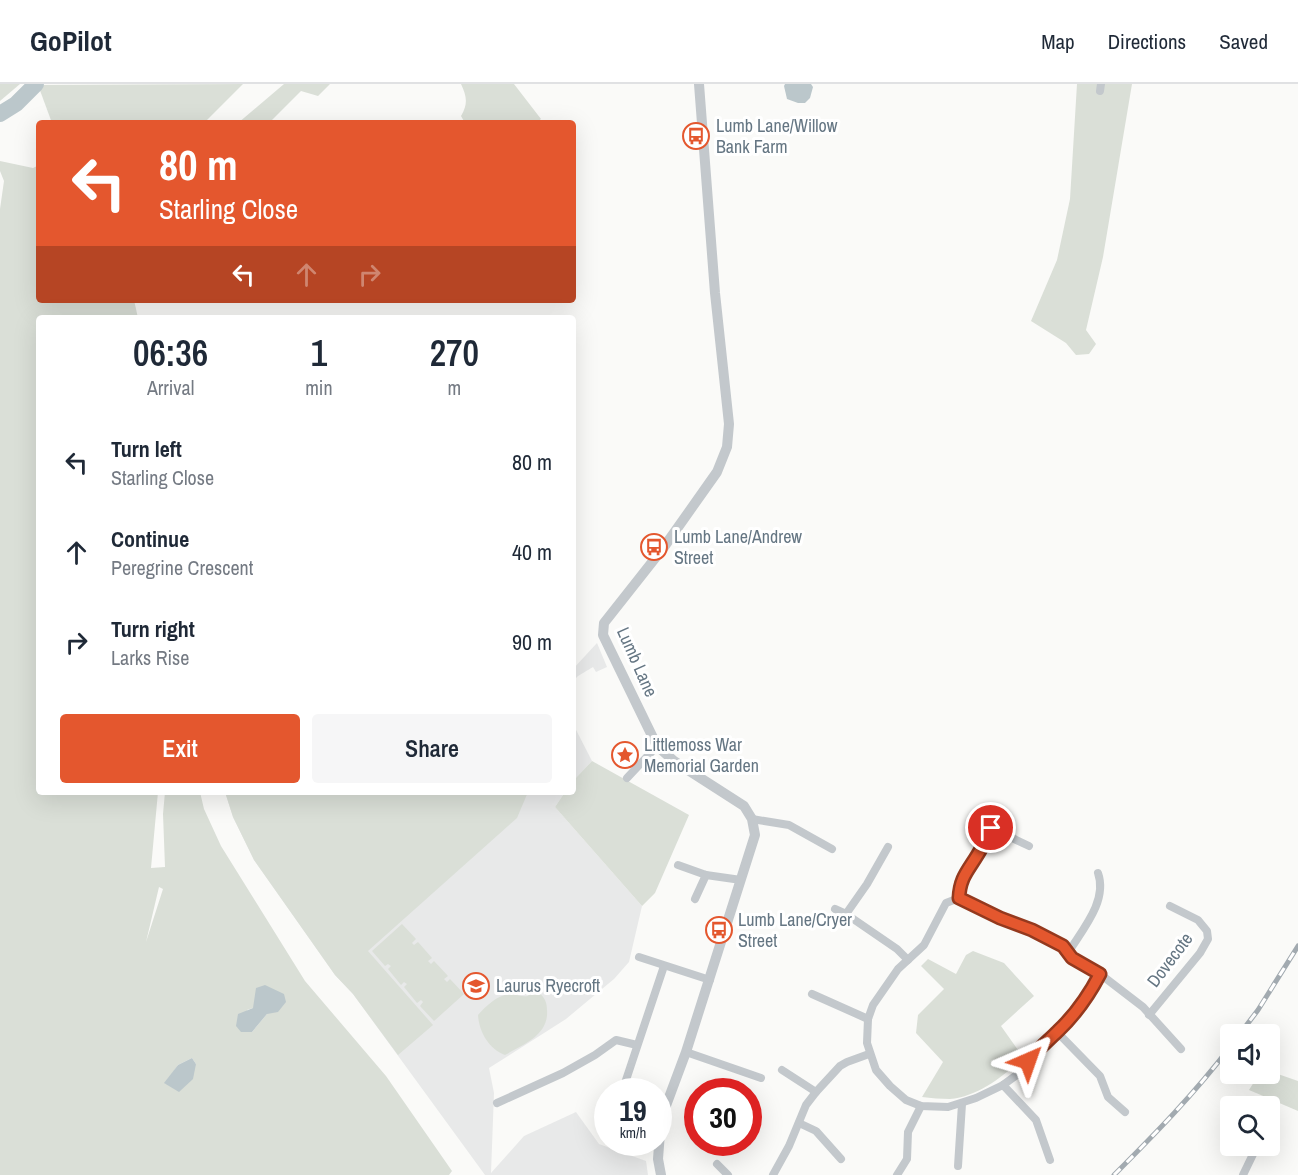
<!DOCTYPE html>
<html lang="en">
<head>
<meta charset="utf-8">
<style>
	body { margin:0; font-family:"Archivo Narrow",sans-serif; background:#f6f6f7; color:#1f2937; height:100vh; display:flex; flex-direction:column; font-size:22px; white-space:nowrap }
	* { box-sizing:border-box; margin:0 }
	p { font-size:20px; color:#747a83 }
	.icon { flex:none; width:33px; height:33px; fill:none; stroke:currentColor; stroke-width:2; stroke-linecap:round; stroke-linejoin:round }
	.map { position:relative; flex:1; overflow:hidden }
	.side { position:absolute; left:36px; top:231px; width:540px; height:480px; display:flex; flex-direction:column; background:#fff; border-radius:6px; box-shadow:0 6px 24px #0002 }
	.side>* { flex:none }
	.hud { position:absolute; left:36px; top:36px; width:540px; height:183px; border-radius:6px; box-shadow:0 6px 24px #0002; background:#e4572e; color:#fff; overflow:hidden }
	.tools { position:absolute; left:1220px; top:940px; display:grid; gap:12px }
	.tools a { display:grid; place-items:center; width:60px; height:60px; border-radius:6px; background:#fff; box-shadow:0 6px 24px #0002; font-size:30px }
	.speed { position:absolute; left:594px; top:994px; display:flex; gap:12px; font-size:30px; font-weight:700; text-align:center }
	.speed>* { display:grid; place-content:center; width:78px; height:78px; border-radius:50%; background:#fff; box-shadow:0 6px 24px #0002; line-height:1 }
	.speed small { font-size:15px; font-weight:400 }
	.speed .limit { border:9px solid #d22; background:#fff; color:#111 }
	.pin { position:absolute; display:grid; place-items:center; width:51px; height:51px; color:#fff; margin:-26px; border:3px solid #fff; border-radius:50%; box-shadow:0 2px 6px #0007 }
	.me { position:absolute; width:66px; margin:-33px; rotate:43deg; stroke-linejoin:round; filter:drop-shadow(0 0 4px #0008) }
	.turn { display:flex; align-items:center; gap:21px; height:126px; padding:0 24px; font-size:27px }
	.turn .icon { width:78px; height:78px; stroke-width:2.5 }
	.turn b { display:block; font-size:42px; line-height:51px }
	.lanes { display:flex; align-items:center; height:57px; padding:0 24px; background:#0003; justify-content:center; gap:30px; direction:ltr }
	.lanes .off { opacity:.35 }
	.eta { display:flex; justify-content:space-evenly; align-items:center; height:102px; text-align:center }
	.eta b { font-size:36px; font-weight:600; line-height:42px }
	.action { display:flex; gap:12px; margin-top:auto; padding:12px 24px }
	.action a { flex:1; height:69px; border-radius:6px; background:#e4572e; color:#fff; font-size:24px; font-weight:600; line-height:69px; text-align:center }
	.action a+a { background:#f6f6f7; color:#1f2937 }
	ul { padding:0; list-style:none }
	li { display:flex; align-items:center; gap:18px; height:90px; padding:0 24px }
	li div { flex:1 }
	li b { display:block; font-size:22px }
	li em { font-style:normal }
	header { display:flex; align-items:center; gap:36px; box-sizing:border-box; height:84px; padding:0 30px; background:#fff; border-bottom:2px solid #e0e1e3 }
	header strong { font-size:28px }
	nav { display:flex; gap:33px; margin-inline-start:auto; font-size:21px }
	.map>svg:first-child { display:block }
</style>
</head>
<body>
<header>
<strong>GoPilot</strong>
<nav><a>Map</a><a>Directions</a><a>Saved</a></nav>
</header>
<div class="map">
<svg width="1298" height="1091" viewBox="0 0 1298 1091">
	<rect width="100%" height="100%" fill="#fafaf8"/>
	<g fill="#e8e9e9">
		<polygon points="597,559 607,583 596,588 593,583 578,592 573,597 573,585"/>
		<polygon points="573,640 592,677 573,697"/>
		<polygon points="225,708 565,708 555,723 642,822 629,878 614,895 566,935 489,984 494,1009 491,1089 524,1052 576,1028 599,1060 646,1077 648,1091 485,1091 353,910 335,891 254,776 233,733"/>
	</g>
	<g fill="#dadfd7" fill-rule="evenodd">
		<polygon points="0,0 20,0 0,17"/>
		<polygon points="243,0 204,39 52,39 38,1"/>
		<polygon points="284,0 330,0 318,12 301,7 269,39 238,39"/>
		<path d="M461 0H514L541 35 536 39H465L461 32C468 20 467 13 461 0Z"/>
		<polygon points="1077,0 1132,0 1103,173 1086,246 1096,260 1089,270 1076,271 1066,259 1031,237 1057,176 1070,115"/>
		<path d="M0 77 33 84 39 81V216H134L138 234H39V708H158L151 784 165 783 163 730 165 708H200L204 725 221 762 305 897 386 992 452 1087 449 1091H0V125L4 97 0 87ZM159 803 163 805 146 858ZM253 924 267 930 252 948 247 926ZM192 974 196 980 165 1000 178 981Z"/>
		<polygon points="592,677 689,731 655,809 642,822 555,723 565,708 573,708 573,697"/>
		<polygon points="225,708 528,708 517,734 368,867 433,941 398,971 353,910 335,891 254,776 233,733"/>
		<polygon points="402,840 416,855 412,859 414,861 418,858 432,874 428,877 431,880 434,877 448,892 444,895 447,898 450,895 464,910 434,937 420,922 423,918 421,916 417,919 404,903 407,900 404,898 401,901 388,885 391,882 388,880 385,882 372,867"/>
		<path d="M973 867 1004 879 1034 912 1001 942 1023 973C1004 992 979 1012 950 1015 941 1015 931 1014 922 1013L943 978 916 949 918 931 944 905 921 882 928 875 956 890 966 871Z"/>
		<path d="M536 906C543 912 547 916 547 926 549 951 524 960 505 971 489 965 479 948 478 931 486 922 499 909 513 910 518 911 522 913 528 912L531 907Z"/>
		<polygon points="1269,987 1298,997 1298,1027 1249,1006 1259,990 1269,990"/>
	</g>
	<g fill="#bbc7cb">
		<polygon points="785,0 811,0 813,3 810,14 805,19 798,19 787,15 784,2"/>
		<polygon points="265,901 284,910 286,918 278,928 267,930 252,948 241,948 236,942 238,930 253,924 256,904"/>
		<polygon points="192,974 196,980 193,995 179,1008 164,999 178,981"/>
	</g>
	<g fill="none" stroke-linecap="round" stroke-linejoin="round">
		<polyline stroke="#bbc7cb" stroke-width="16" points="0,30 16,20 36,0"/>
		<g stroke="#c3c8cc" stroke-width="8">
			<polyline points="1100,7 1101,0"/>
			<polyline points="627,694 657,662"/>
			<polyline points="752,735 789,741 832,765"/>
			<polyline points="991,744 1029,762"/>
			<polyline points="888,763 867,800 846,830 897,865 908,876"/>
			<polyline points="678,781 706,791 741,796"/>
			<path d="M959 814C960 795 969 786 978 771 984 760 989 748 994 736"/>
			<polyline points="695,815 706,791"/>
			<polyline points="835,825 846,830"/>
			<path d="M1068 869C1082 846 1108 817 1098 789"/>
			<polyline points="639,873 710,896"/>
			<polyline points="1100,890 1093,904 1065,940 1039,964 1018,990 1003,1001 976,1014 948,1023 921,1022 906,1016 890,1002 876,986 867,959 868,935 873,921 898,885 924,861 946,819 959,814 1000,834 1032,846 1063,862 1072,874 1100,890 1143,923 1181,965"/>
			<polyline points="812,910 868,935"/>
			<polyline points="1149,931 1200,869 1208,855 1207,847 1198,836 1170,822"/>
			<polyline points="1057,948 1100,992 1108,1013 1125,1028"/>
			<polyline points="686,968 761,994"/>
			<polyline points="782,986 816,1008"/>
			<polyline points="1003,1001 1036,1036 1050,1076"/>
			<polyline points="622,1008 664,882"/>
			<polyline points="497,1019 563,989 595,971 616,956 637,961"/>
			<polyline points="799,1039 816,1047 841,1075"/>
			<polyline points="604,1049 608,1044"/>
			<polyline points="717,1080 728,1091"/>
			<polyline points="958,1082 962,1020"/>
			<polyline points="773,1091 789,1062 806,1021 816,1008 840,982 847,978 869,970"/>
			<polyline points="897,1091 907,1075 908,1048 921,1022"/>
			<polyline points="1243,1091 1257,1062"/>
		</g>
		<polyline stroke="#c3c8cc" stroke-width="10" points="661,1091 658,1075 661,1035 686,968 755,751 752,735 744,722 674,677 657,662 603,551 604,539 664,463 717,388 727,363 729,340 715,209 699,0"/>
		<defs>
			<g id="rail">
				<polyline points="1239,951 1258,926 1298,862"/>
				<path d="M1114 1091C1155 1050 1195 1009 1230 963"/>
			</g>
		</defs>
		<use href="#rail" stroke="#a2aab0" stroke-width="5"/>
		<use href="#rail" stroke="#fff" stroke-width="3" stroke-dasharray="9" stroke-linecap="butt"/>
	</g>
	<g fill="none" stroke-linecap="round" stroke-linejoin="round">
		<defs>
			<path id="route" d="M991 744C987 752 983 762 978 770 968 787 960 793 959 814L1000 834 1032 846 1063 862 1072 874 1100 890C1089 911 1075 931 1058 947 1048 957 1037 966 1028 977"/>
		</defs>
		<use href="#route" stroke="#94391e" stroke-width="15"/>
		<use href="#route" stroke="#e4572e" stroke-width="10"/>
	</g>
	<defs>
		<symbol id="bus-ring" viewBox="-11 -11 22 22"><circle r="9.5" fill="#fff" stroke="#e4572e" stroke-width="1.5"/><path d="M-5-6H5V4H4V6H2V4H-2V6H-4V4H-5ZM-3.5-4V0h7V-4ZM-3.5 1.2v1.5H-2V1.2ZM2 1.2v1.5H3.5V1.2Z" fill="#e4572e"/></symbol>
		<symbol id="sight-ring" viewBox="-11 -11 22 22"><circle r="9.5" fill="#fff" stroke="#e4572e" stroke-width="1.5"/><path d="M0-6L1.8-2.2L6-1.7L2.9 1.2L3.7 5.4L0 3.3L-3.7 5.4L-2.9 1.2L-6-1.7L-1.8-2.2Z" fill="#e4572e"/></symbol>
		<symbol id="school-ring" viewBox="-11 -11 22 22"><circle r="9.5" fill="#fff" stroke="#e4572e" stroke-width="1.5"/><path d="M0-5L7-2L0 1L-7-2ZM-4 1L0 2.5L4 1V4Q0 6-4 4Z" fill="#e4572e"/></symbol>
	</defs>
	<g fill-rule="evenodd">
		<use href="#bus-ring" x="681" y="37" width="30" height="30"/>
		<use href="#bus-ring" x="639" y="448" width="30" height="30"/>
		<use href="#sight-ring" x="610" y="656" width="30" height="30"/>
		<use href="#bus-ring" x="704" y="831" width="30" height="30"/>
		<use href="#school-ring" x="461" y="887" width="30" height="30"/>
	</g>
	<g text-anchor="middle" stroke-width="6" stroke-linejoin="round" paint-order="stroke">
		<g font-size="18" fill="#657683" stroke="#fff" text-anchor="start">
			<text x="716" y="48">Lumb Lane/Willow<tspan x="716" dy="21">Bank Farm</tspan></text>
			<text x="674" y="459">Lumb Lane/Andrew<tspan x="674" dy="21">Street</tspan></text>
			<text x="644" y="667">Littlemoss War<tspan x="644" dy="21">Memorial Garden</tspan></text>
			<text x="738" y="842">Lumb Lane/Cryer<tspan x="738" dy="21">Street</tspan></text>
			<text x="496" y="908">Laurus Ryecroft</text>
		</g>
		<g font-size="18" fill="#657683" stroke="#fff">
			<text transform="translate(637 578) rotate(66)" y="6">Lumb Lane</text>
			<text transform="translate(1170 876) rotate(-53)" y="6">Dovecote</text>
		</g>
	</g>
</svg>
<div class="tools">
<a><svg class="icon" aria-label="sound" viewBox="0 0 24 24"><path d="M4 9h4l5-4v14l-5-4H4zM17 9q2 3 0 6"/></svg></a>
<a><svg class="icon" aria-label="search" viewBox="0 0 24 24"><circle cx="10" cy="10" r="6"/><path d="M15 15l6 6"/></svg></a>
</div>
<div class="speed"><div>19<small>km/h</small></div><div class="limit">30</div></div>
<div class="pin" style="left:991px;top:744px;background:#d93025"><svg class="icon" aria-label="arrive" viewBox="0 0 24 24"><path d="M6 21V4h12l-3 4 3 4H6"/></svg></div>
<svg class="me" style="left:1028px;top:977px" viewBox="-20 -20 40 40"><path d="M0-17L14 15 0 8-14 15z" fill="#e4572e" stroke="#fff" stroke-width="4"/></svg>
<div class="hud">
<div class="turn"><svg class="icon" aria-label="left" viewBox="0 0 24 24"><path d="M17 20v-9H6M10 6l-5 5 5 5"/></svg><div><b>80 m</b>Starling Close</div></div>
<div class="lanes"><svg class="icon" aria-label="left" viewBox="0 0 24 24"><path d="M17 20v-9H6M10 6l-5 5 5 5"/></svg><svg class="icon off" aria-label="ahead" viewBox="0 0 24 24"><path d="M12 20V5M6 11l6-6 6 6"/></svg><svg class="icon off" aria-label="right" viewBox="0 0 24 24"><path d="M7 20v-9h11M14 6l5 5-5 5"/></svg></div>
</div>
<section class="side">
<div class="eta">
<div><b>06:36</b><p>Arrival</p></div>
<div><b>1</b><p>min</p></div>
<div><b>270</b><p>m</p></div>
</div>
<ul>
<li><svg class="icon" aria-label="left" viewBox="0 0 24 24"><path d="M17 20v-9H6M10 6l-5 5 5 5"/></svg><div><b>Turn left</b><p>Starling Close</p></div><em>80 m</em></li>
<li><svg class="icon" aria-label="ahead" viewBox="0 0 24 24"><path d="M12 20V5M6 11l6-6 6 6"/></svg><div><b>Continue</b><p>Peregrine Crescent</p></div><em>40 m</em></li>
<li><svg class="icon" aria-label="right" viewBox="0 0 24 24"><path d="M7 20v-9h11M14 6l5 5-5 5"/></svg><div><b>Turn right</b><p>Larks Rise</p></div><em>90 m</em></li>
</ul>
<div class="action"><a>Exit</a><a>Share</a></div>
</section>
</div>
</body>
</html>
